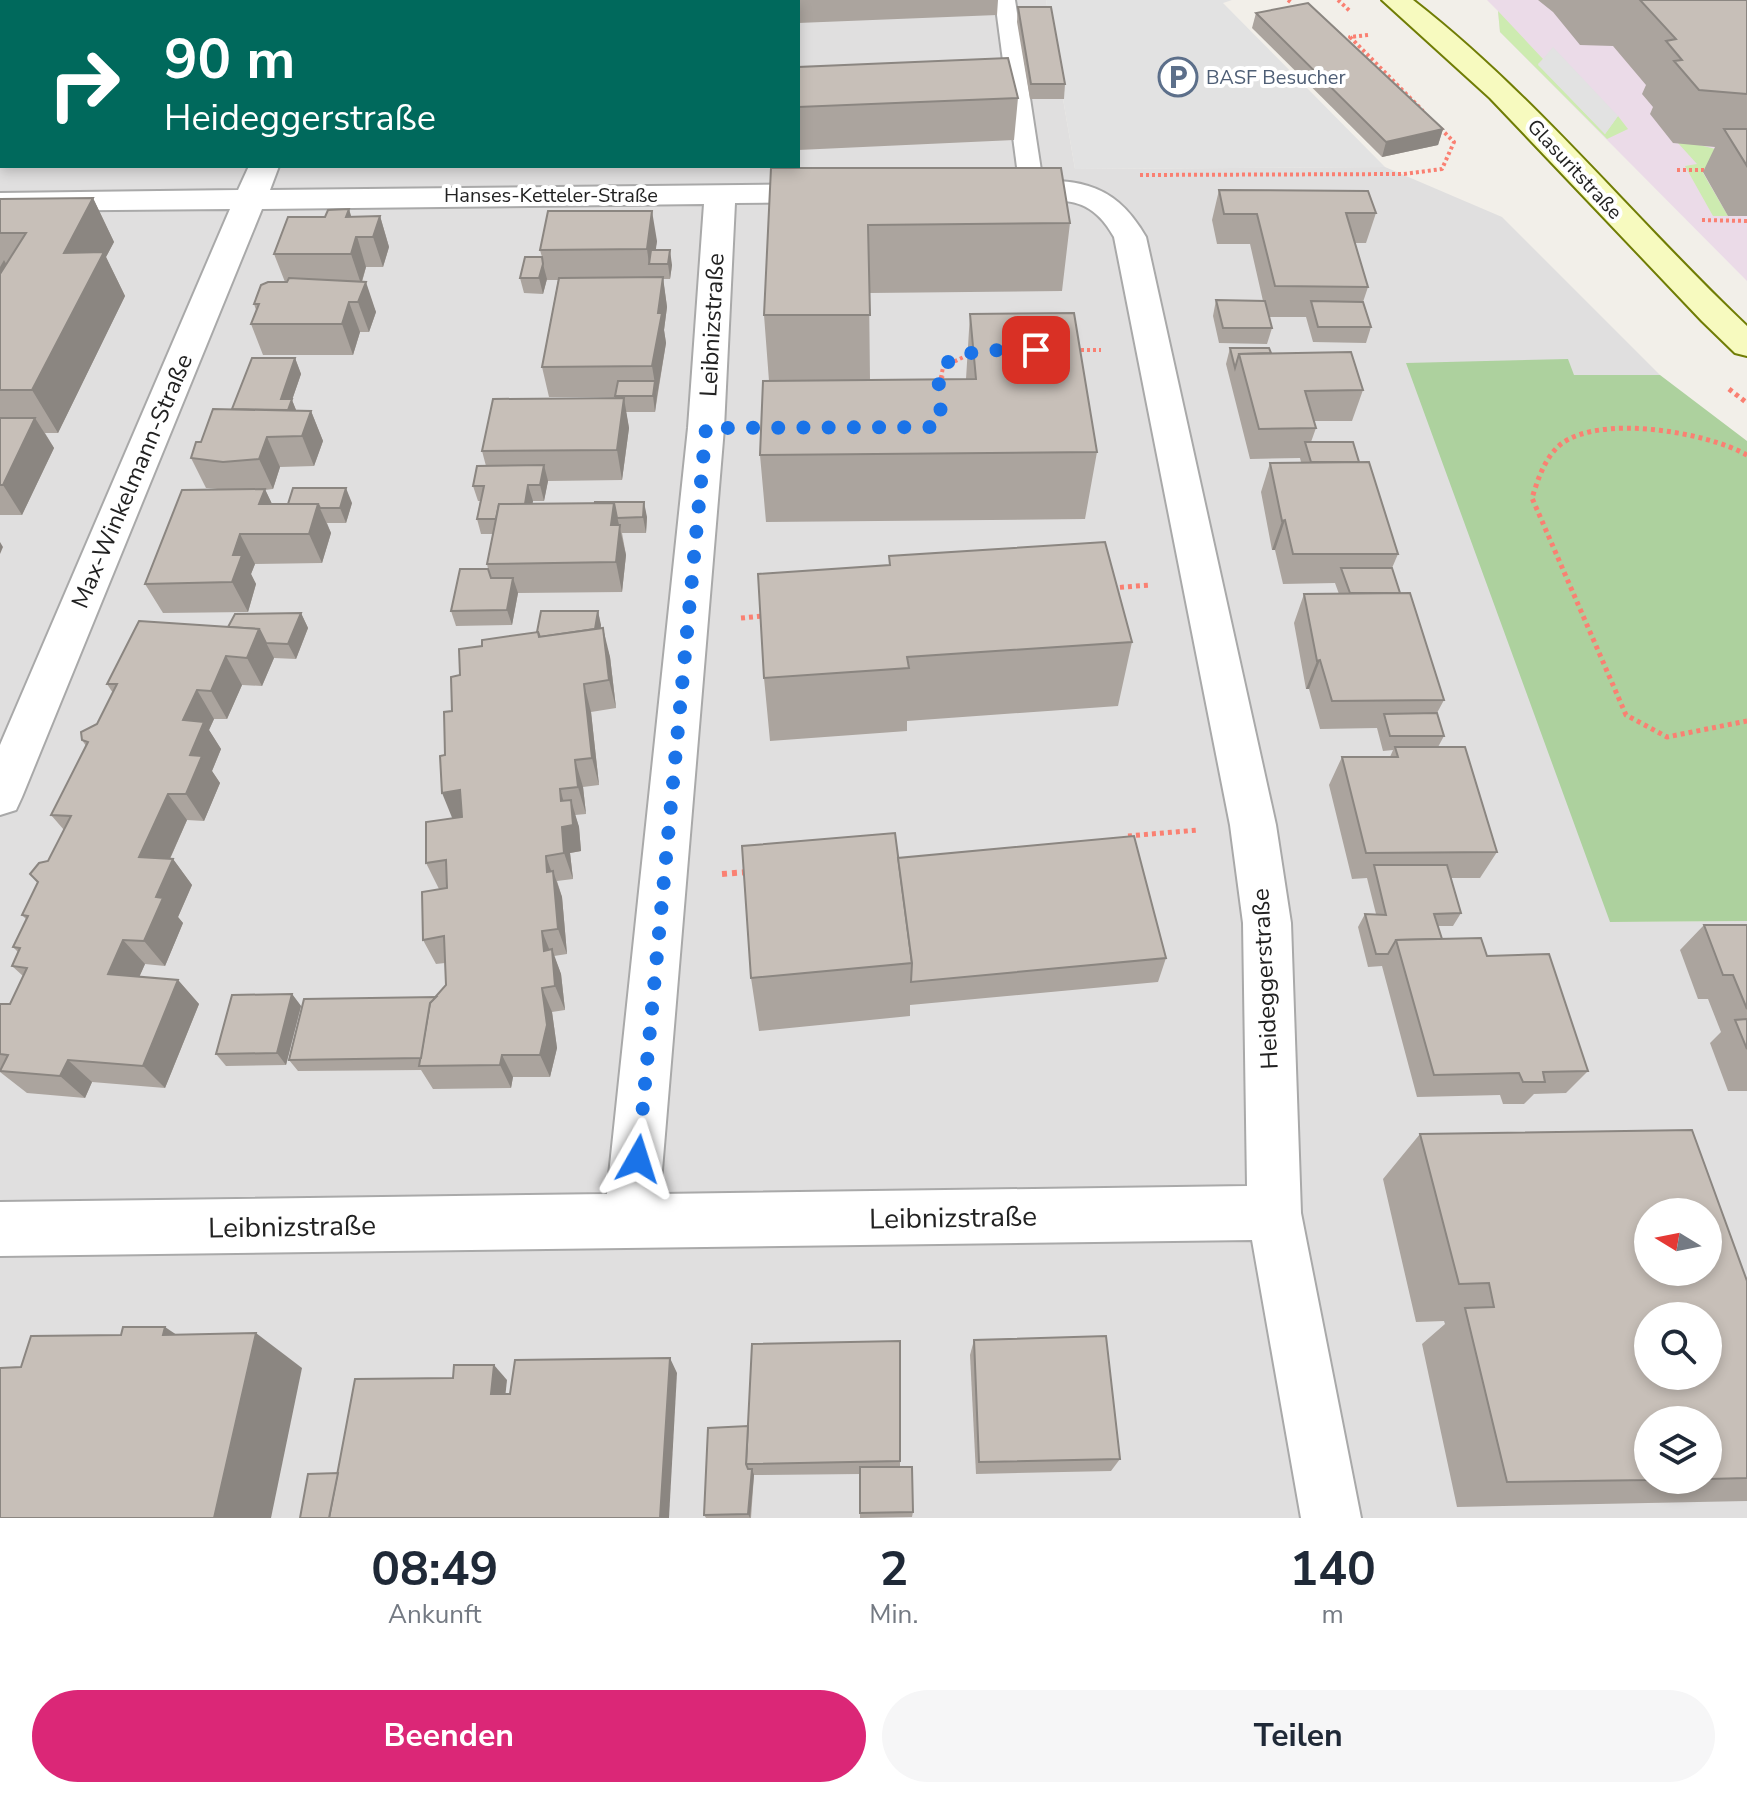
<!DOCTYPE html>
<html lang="de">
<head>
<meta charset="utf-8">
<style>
	body { margin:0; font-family:"Nunito Sans",sans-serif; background:#f6f6f7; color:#1f2937; height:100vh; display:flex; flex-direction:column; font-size:30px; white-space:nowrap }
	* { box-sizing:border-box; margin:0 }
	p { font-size:26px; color:#747a83 }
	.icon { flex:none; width:44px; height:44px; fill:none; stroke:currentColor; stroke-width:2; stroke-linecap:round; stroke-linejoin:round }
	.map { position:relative; height:1518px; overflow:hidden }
	.side { display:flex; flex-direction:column; background:#fff; flex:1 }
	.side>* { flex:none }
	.top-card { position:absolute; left:0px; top:0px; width:800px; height:168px; box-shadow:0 4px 12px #0003; background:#00695c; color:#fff; overflow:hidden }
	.needle { width:52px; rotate:280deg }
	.tools { position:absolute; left:1634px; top:1198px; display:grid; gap:16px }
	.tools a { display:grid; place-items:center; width:88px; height:88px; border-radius:50%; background:#fff; box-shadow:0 4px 12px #0003; font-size:40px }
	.pin { position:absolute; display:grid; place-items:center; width:68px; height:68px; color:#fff; margin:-34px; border-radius:16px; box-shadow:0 4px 12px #0006 }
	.me { position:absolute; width:88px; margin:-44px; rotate:6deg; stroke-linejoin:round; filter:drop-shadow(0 0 6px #0008) }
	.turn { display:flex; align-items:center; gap:28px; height:168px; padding:0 32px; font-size:36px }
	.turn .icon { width:104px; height:104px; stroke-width:2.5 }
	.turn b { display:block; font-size:56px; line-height:68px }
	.eta { display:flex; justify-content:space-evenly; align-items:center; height:136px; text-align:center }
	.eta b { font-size:48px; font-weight:700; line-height:56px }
	.action { display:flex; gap:16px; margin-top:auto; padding:16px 32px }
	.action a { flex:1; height:92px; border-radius:48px; background:#db2777; color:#fff; font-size:32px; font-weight:700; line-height:92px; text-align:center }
	.action a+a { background:#f6f6f7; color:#1f2937 }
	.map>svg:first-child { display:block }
</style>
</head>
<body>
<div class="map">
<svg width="1747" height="1518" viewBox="0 0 1747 1518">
	<rect width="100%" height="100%" fill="#f2efe9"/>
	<path fill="#e0dfdf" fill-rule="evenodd" d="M0 0H1046L1075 169 1385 167 1502 217 1660 375H1574L1610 922 1747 921V1518H0ZM2 2H798V166H2ZM1648 1212H1708V1272H1648ZM1648 1316H1708V1376H1648ZM1648 1420H1708V1480H1648Z"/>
	<polygon fill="#ebdbe8" points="1487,0 1747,0 1747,281 1500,32 1498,11"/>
	<g fill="#cdebb0">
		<polygon points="1498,11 1543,59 1538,64 1605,134 1618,116 1628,129 1607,139 1500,32"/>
		<polygon points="1688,142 1723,151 1703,173 1728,216 1713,216 1685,166 1697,164 1678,143"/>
	</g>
	<polygon fill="#add19e" points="1568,359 1574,375 1660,375 1747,441 1747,921 1610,922 1406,363"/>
	<g fill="#e2e2e2">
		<polygon points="1046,0 1232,0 1223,3 1385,167 1075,169"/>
		<polygon points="1553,47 1618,116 1605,134 1538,65"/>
	</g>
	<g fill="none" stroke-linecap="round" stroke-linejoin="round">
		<defs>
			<polygon id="lane" points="995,0 1015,0 1044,190 1032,197 1020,190"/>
			<g id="street">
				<polygon points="320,0 348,0 319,2"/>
				<path d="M249 166H279L270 190 829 184 840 186 845 193 840 200 829 202 735 203 724 428 660 1194 1247 1186 1243 923 1230 825 1114 237C1082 180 1044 210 995 198L990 191 995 184 1006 182C1070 179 1111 176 1146 237L1276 825 1291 923 1301 1213 1361 1518H1301L1252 1240 0 1256V1202L607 1194 688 428 704 204 262 209 22 797 16 810 0 815V745L230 209 0 211V193L238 190Z"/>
			</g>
			<path id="secondary" d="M1382 0H1413C1536 96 1634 219 1747 326V356L1735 353 1702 321 1490 98Z"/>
		</defs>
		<use href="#lane" stroke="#a9a9a9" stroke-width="4"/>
		<use href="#street" stroke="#a9a9a9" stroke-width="4"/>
		<use href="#secondary" stroke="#707d05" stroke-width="4"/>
		<g stroke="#fa8072" stroke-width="4" stroke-dasharray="3 3" stroke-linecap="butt">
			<polyline points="1288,0 1292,3"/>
			<polyline points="1338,0 1351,12"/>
			<polyline points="1368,35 1350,37 1423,111"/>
			<polyline points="1677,170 1708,170"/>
			<polyline points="1140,175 1404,174 1442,169 1454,142 1439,127"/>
			<polyline points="1702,220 1747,221"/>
			<polyline points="1075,350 1101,350"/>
			<polyline points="941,378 943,367 974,352"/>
		</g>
		<g stroke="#fa8072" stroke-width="5" stroke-dasharray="4 4" stroke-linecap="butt">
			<polyline points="940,386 942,376"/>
			<polyline points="1729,389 1747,403"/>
			<path d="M1747 455C1706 432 1601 414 1561 444 1545 457 1538 479 1532 498L1626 715 1667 737 1747 721"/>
			<polyline points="1112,588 1150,585"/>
			<polyline points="741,618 763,616"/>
			<polyline points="1128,836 1198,830"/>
		</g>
		<polyline stroke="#fa8072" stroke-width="6" stroke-dasharray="5 5" stroke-linecap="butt" points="722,874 748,872"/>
		<use href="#lane" fill="#fff" fill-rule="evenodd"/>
		<use href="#street" fill="#fff" fill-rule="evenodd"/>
		<use href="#secondary" fill="#f7fabf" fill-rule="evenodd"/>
	</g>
	<g fill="#aba49e" fill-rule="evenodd">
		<rect x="155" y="0" width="92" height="2"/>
		<polygon points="379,0 708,0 708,2 380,2"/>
		<polygon points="718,0 998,0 997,15 798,23 798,2 719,2"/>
		<polygon points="1538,0 1747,0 1747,216 1728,216 1703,172 1715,147 1673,143 1650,114 1653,107 1642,94 1646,85 1613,46 1580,45 1553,12"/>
		<polygon points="1018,7 1065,84 1064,99 1030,99 1017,22"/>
		<polygon points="1256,13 1443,129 1438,145 1382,157 1252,28"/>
		<polygon points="798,67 1018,98 1014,140 798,150"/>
		<polygon points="771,168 1070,223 1062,291 869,293 870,380 966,379 970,314 1097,452 1085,519 766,522 760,455 769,381 764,315"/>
		<polygon points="1219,190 1376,213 1366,243 1355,243 1368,287 1363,302 1371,327 1366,343 1313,342 1306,317 1269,317 1272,328 1267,344 1219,343 1213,316 1216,300 1263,301 1250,244 1217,244 1212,220"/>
		<polygon points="93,198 114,242 106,257 125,296 58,433 45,433 54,448 22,515 0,515 0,199"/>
		<polygon points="349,209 351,217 380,216 389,247 383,267 366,267 362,282 376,312 369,332 360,332 353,355 263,355 251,324 256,310 254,304 285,282 274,254 325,217"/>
		<polygon points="657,241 655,250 672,265 670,279 663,279 667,307 664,330 666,343 655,412 626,412 629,428 622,480 548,481 544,501 533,501 532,504 647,517 646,533 622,533 626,555 622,592 518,593 512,625 456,626 451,611 488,569 487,564 493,534 481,534 477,519 480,501 478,501 473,486 486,466 482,451 615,398 615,397 549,397 542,367 558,280 547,280 547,279 543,294 524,293 520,278 542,257 540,250"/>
		<polygon points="1230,348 1271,353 1363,390 1352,421 1314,421 1316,428 1311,442 1359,462 1398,554 1392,568 1400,593 1444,700 1437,713 1444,736 1438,747 1497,852 1480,878 1451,878 1461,913 1453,926 1438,926 1442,939 1487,956 1588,1071 1566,1093 1534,1094 1524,1104 1503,1104 1500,1095 1417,1097 1382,966 1368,967 1358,927 1365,914 1376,914 1367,878 1352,879 1329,785 1342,757 1390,757 1393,750 1383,751 1377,728 1320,729 1309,689 1306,689 1294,623 1304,594 1339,594 1335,583 1283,584 1275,550 1272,550 1261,492 1270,463 1301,462 1300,458 1250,459 1226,364"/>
		<polygon points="295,358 301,374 292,400 296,410 311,411 323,441 314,466 280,467 273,489 265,490 272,504 352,503 346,523 327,523 331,533 322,563 255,564 251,574 256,584 248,612 163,613 145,584 218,489 206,488 191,458 201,442 232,409"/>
		<polygon points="889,556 1132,642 1118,706 907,721 907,731 770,741 764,678 889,565"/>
		<polygon points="598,611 601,628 610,657 616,708 591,712 599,785 583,787 586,814 575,815 579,827 581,851 570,853 573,879 557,881 562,897 567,954 554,956 561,974 565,1010 552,1012 557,1048 550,1077 513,1077 511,1088 433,1089 421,1070 298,1071 289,1060 436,997 446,985 445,963 436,964 423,940 447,888 439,889 426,863 453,818 445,755 452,711 460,675 482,646 537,632"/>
		<polygon points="301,613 308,628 296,659 274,658 262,686 242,685 227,719 214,719 209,730 221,749 212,771 220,783 204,821 187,820 170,859 173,859 192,885 178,917 183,923 165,966 145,964 139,977 178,980 199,1004 165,1088 92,1082 85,1098 27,1093 0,1072 0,1004 10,1004 23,976 12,966 18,952 13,947 27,920 22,915 38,883 30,874 48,861 64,830 51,815 86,746 82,740 97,724 113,693 107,684 228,627"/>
		<polygon points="898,858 1166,958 1158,982 910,1005 910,1016 759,1031 751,978"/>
		<polygon points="1704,925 1747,925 1747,1091 1728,1091 1710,1043 1721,1032 1708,999 1698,999 1680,950"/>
		<polygon points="292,994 301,1006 286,1065 226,1066 216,1054"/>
		<path d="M1420 1134 1747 1281V1501L1457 1507 1422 1344 1445 1324 1444 1321 1416 1322 1383 1179ZM1708 1420V1480H1648Z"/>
		<polygon points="974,1340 1120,1459 1111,1471 976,1474 970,1355"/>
		<polygon points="708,1428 900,1461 900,1467 913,1512 912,1517 860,1518 860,1474 754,1475 751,1518 706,1518 704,1515"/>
	</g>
	<g fill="#8b8681">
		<polygon points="212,0 234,0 234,2 213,2"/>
		<polygon points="2,88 2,139 0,142 0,91"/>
		<polygon points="1443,129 1438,145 1382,157 1386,142"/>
		<polygon points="93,198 114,242 106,257 125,296 58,433 32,390 64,253"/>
		<polygon points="349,209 366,267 361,284 351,254 346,217"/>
		<polygon points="652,211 657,241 654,264 649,264 647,249"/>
		<polygon points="380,216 389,247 383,267 373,237"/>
		<polygon points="670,250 672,265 670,279 668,264"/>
		<polygon points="4,260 13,276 0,298 0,267"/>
		<polygon points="543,264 547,279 543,294 539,278"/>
		<polygon points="663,277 667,307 664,330 666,343 657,396 652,366"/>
		<polygon points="366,282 376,312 369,332 358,302"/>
		<polygon points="349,302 360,332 353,355 342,324"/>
		<polygon points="295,358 301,374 292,400 298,415 292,434 281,399"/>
		<polygon points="655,381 657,396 655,412 653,396"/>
		<polygon points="624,398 629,428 622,480 617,450"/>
		<polygon points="311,411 323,441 314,466 302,436"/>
		<polygon points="35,418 54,448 22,515 3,485"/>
		<polygon points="267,437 280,467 273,489 259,459"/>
		<polygon points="544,465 548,481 544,501 540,485"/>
		<polygon points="528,485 533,501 526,534 522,518"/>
		<polygon points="346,488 352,503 346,523 340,508"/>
		<polygon points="265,489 279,519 259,504"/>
		<polygon points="644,502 647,517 646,533 643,517"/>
		<polygon points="614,503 626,555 622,592 616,562 611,525"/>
		<polygon points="318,504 331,533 322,563 309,534"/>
		<polygon points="1285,520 1275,550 1272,550 1282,521"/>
		<polygon points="240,534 255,564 251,574 256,584 248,612 232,582 233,555"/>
		<polygon points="0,542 3,547 0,554"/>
		<polygon points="513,578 518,593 512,625 507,610"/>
		<polygon points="598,611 601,625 597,658 548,666"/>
		<polygon points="301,613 308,628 296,659 288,644"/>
		<polygon points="603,628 610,657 616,708 609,680"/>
		<polygon points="259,629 274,658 262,686 247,658"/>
		<polygon points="226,656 242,685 227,719 211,691"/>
		<polygon points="1320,660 1309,689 1306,689 1317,661"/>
		<polygon points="584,684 591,712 599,785 592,758"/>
		<polygon points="197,690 214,719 209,730 221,749 212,771 220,783 204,821 186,794 190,755 183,720"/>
		<polygon points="575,760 583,787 586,814 578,787"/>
		<polygon points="560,789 568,816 571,800 579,827 581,851 570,853 573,879 564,853"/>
		<polygon points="460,790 471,817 453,820 442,793"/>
		<polygon points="168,794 187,820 159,883 139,857"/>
		<polygon points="546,856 554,879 553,871 562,897 567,954 558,929 547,872"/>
		<polygon points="173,859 192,885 178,917 183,923 165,966 144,941 156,897"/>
		<polygon points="542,931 552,956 544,951"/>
		<polygon points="123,940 145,964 130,998 108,974"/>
		<polygon points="552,949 561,974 565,1010 555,986"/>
		<polygon points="178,980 199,1004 165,1088 143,1066"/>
		<polygon points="542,988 552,1012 557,1048 550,1077 540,1055"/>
		<polygon points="292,994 301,1006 286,1065 277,1053"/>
		<polygon points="502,1055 513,1077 511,1088 500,1065"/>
		<polygon points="68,1060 92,1082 85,1098 60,1076"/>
		<polygon points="165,1327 217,1362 163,1335"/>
		<polygon points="256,1333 302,1368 271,1518 214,1518"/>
		<polygon points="670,1358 677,1373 669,1518 660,1518"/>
		<polygon points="494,1365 507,1380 504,1408 491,1394"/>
		<polygon points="752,1469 754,1475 750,1518 748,1514"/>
	</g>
	<g fill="#c7bfb8" stroke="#8b8681" stroke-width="2" fill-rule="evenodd">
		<polygon points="1640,0 1747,0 1747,94 1699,90 1674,61 1682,60 1666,41 1676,39"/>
		<polygon points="1308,3 1443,129 1386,142 1256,13"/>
		<polygon points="1018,7 1051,7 1065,84 1031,84"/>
		<polygon points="1008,58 1018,98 798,107 798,67"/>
		<polygon points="1724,129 1747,129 1747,166"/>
		<polygon points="771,168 1061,168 1070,223 868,225 870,315 764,315"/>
		<polygon points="1219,190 1368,191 1376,213 1346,213 1368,287 1275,286 1257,214 1224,214"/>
		<polygon points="93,198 64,253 104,252 32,390 0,390 0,274 26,233 0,233 0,199"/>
		<polygon points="349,209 346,217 380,216 373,237 356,237 351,254 274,254 288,217 325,217 328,210"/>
		<polygon points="548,211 652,211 647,249 540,250"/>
		<polygon points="651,250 670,250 668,264 649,264"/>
		<polygon points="525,257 542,257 543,264 539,278 520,278"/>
		<polygon points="663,277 658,313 662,313 652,366 542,367 559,278"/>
		<polygon points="289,278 366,282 358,302 349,302 342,324 251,324 259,304 254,304 261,285 268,282 287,282"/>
		<polygon points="1216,300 1265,301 1272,328 1223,328"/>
		<polygon points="1311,301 1363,302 1371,327 1318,327"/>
		<polygon points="1074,313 1097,452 760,455 763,381 976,379 970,314"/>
		<polygon points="1230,348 1269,348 1271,353 1239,354 1235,368"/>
		<polygon points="1351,352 1363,390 1305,391 1316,428 1259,429 1239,354"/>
		<polygon points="252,358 295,358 281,399 292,399 288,410 232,409"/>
		<polygon points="618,381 655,381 653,396 615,396"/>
		<polygon points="624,398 617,450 482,451 493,399"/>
		<polygon points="213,409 311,411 302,436 267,437 259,459 223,462 191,458 196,442 201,442"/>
		<polygon points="0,418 35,418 3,485 0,485"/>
		<polygon points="1305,442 1353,442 1359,462 1311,462"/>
		<polygon points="1369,462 1398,554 1293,554 1285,520 1282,521 1270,463"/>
		<polygon points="544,465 540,485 528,485 525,504 499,504 496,519 477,519 484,486 473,486 477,466"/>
		<polygon points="293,488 346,488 340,508 320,508 318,504 288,504"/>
		<polygon points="265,489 259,504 318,504 309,534 240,534 233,555 242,555 232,582 145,584 182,490"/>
		<polygon points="594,502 644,502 643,517 617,518 614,503"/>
		<polygon points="614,503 611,525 620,525 616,562 487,564 499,504"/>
		<polygon points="1105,542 1132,642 907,657 909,668 764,678 758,574 890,565 889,556"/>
		<polygon points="1341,568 1392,568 1400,593 1350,593"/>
		<polygon points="460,569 488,569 491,578 513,578 507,610 451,611"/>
		<polygon points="1410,593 1444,700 1332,701 1320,660 1317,661 1304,594"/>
		<polygon points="541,611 598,611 595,629 540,637 538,632 537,632"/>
		<polygon points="301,613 288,644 266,643 259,629 228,627 235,614"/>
		<polygon points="139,621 259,629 247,658 226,656 211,691 197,690 183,720 204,722 190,755 202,756 186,794 168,794 139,857 173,859 156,897 163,898 144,941 123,940 108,974 178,980 143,1066 68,1060 60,1076 0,1071 8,1055 0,1054 0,1004 10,1004 27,968 12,966 20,948 13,947 28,916 22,915 38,882 30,874 39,863 48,861 71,816 51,815 88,742 82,740 81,732 97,724 117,684 107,684"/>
		<polygon points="603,628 609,680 584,684 592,758 575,760 578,787 560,789 561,801 571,800 573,825 562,827 564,853 546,856 547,872 553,871 558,929 542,931 544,951 552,949 555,986 542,988 547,1025 540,1055 502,1055 500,1065 419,1066 430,1003 446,985 444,936 423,940 422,892 447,888 446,860 426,863 426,822 462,817 460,790 442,793 440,756 445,755 444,712 452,711 451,677 460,675 459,649 482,646 482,640 538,632 539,637"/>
		<polygon points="1437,713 1444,736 1390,736 1384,714"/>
		<polygon points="1395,747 1465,747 1497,852 1366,853 1342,757 1398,757"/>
		<polygon points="895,833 912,963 751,978 742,846"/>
		<polygon points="1134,836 1166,958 911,982 912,963 898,858"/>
		<polygon points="1374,865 1447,865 1461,913 1434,914 1442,939 1396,940 1388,954 1376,954 1365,914 1386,915"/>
		<polygon points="1704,925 1747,925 1747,1009 1733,975 1723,975"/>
		<polygon points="1481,938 1487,956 1549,954 1588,1071 1543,1072 1545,1082 1523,1082 1519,1073 1434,1075 1396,940"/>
		<polygon points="292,994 277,1053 216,1054 232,995"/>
		<polygon points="436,997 430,1003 421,1058 289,1060 304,999"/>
		<polygon points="1747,1019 1747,1049 1735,1020"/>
		<path d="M1692 1130 1747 1281V1478L1708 1479V1420H1648V1480L1507 1482 1465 1308 1494 1307 1489 1283 1459 1284 1420 1134ZM1648 1212H1708V1272H1648ZM1648 1316H1708V1376H1648Z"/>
		<polygon points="123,1327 165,1327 163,1335 256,1333 214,1518 0,1518 0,1368 21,1367 31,1336 121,1335"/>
		<polygon points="1106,1336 1120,1459 979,1462 974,1340"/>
		<polygon points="900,1341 900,1461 746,1464 752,1344"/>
		<polygon points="670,1358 660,1518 329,1518 355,1379 453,1378 454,1365 494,1365 491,1394 510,1394 515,1360"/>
		<polygon points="748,1426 746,1464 748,1469 752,1469 748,1514 704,1515 708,1428"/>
		<polygon points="860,1467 912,1467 913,1512 860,1513"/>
		<polygon points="338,1473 329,1518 300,1518 308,1474"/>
	</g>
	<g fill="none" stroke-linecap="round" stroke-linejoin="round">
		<path stroke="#1a73e8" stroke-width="14" stroke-dasharray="0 25.2" d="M638 1159 706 428 933 427 941 421C941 407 938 391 939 377 944 344 1012 351 1036 350"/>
	</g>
	<defs>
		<symbol id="parking-ring" viewBox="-11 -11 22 22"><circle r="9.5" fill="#fff" stroke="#5c6f8a" stroke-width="1.5"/><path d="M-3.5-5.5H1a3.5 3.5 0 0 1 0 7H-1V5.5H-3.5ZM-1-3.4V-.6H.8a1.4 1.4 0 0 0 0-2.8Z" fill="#5c6f8a"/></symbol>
	</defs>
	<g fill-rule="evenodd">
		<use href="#parking-ring" x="1156" y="55" width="44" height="44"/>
	</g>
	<g text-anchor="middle" stroke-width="8" stroke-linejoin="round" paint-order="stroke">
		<g font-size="20" fill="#4e5e75" stroke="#fff" text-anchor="start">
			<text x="1206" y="84">BASF Besucher</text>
		</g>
		<g font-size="20" fill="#222" stroke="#fff">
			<text transform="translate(1575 169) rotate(47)" y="7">Glasuritstraße</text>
			<text x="551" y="202">Hanses-Ketteler-Straße</text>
		</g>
		<g font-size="24" fill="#222" stroke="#fff">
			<text transform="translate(712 325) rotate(-87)" y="8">Leibnizstraße</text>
			<text transform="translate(132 481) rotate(-67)" y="8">Max-Winkelmann-Straße</text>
			<text transform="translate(1265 979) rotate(-93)" y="8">Heideggerstraße</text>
		</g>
		<g font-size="28" fill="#222" stroke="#fff">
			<text transform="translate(953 1217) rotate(-1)" y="10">Leibnizstraße</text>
			<text transform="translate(292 1226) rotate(-1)" y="10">Leibnizstraße</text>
		</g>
	</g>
</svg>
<div class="tools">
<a><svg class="needle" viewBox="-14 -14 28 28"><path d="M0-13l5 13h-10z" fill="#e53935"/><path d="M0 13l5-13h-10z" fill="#747a83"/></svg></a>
<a><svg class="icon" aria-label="search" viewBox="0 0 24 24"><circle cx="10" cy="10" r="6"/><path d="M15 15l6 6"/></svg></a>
<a><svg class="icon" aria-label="layers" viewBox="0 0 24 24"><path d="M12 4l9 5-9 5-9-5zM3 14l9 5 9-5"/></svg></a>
</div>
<div class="pin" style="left:1036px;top:350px;background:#d93025"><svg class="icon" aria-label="arrive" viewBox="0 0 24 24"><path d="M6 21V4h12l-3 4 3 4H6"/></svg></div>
<svg class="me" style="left:638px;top:1159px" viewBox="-20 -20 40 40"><path d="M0-17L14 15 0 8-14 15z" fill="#1a73e8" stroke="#fff" stroke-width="4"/></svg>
<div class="top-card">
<div class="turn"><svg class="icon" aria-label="right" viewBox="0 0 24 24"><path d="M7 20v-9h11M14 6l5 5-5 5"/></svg><div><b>90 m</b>Heideggerstraße</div></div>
</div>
</div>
<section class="side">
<div class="eta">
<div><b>08:49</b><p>Ankunft</p></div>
<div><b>2</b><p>Min.</p></div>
<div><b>140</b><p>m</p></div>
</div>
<div class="action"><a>Beenden</a><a>Teilen</a></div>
</section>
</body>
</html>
